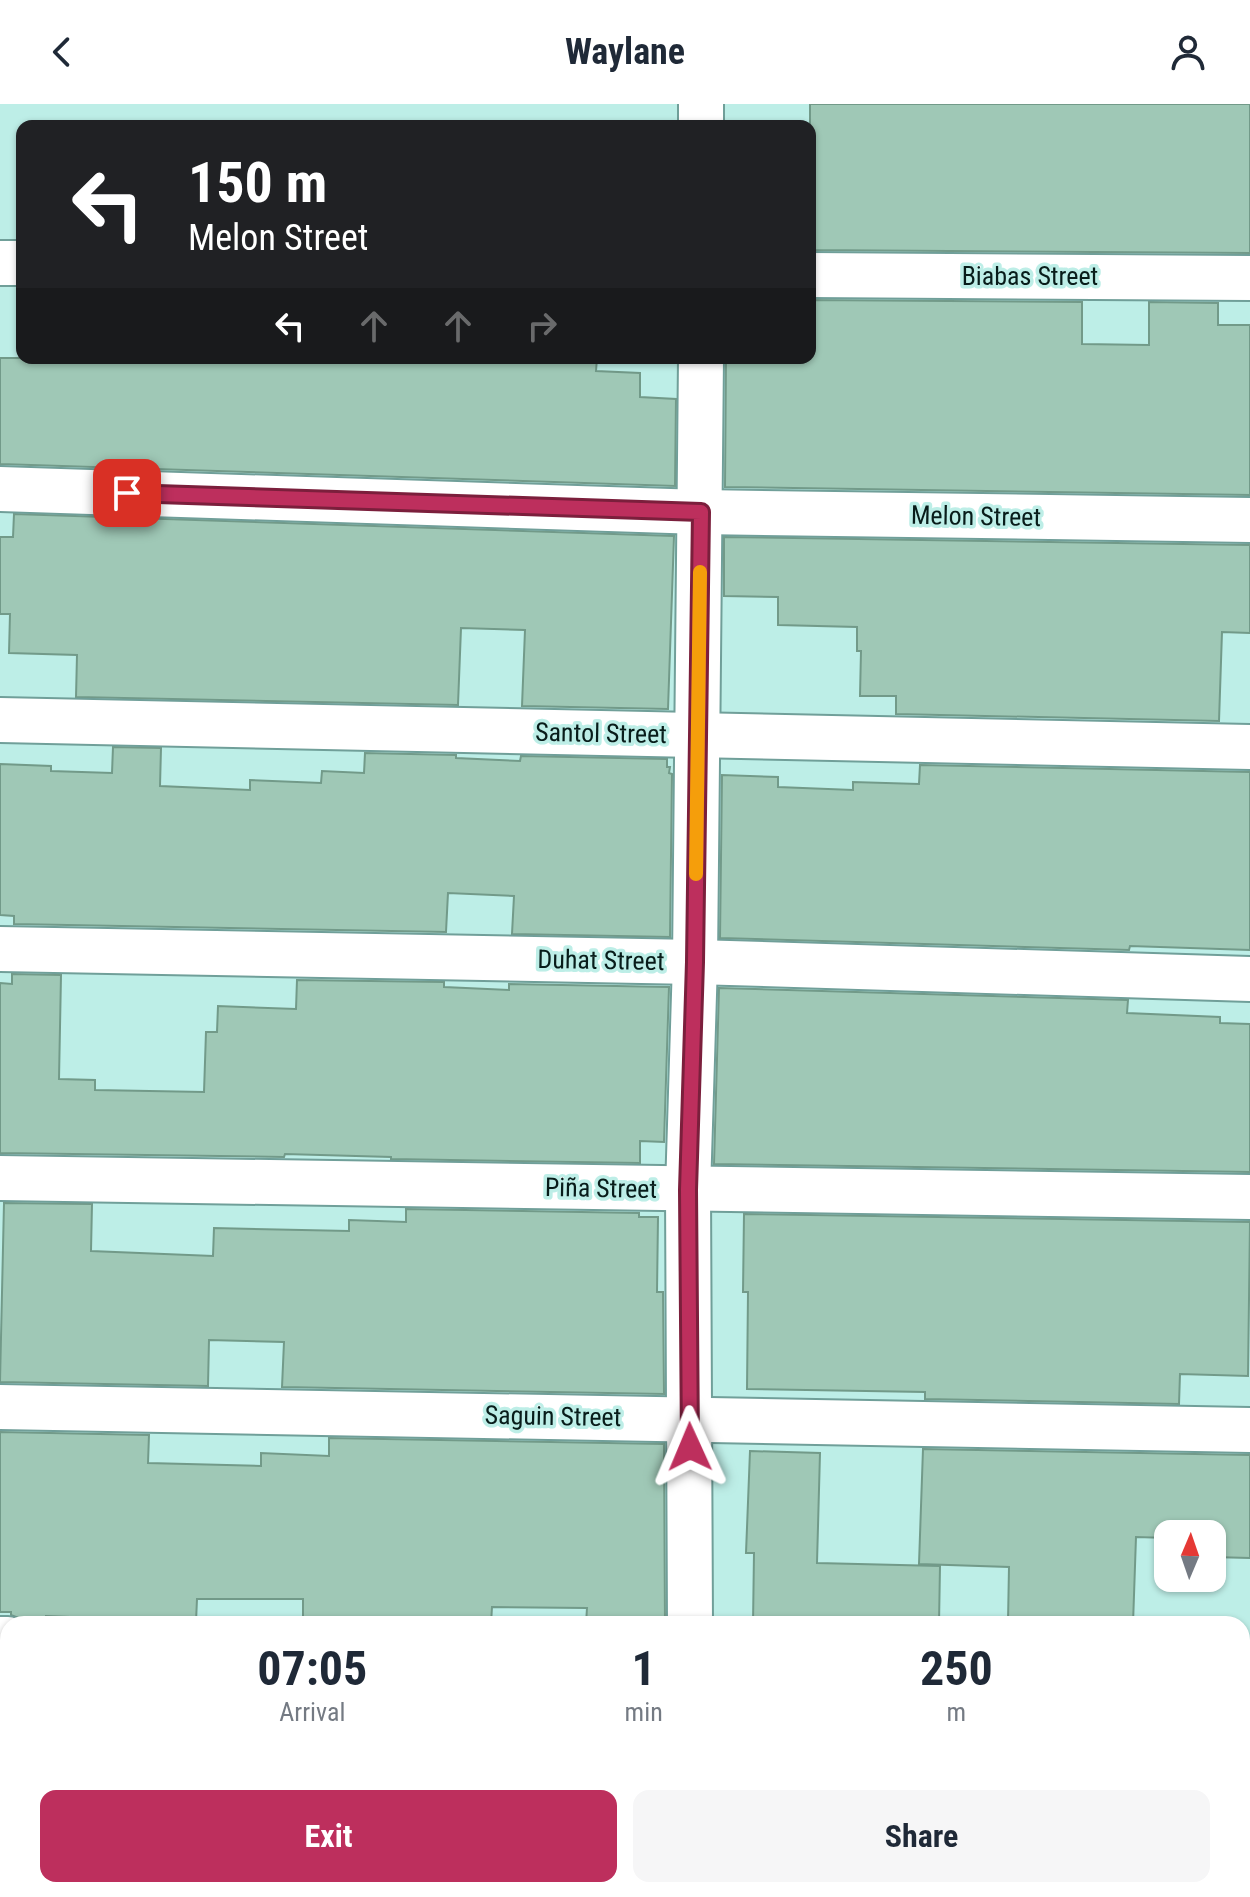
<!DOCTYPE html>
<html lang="en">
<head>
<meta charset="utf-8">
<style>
	body { margin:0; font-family:"Roboto Condensed",sans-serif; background:#f6f6f7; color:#1f2937; height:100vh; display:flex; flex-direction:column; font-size:30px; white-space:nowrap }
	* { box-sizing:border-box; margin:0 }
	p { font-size:26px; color:#747a83 }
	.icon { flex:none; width:44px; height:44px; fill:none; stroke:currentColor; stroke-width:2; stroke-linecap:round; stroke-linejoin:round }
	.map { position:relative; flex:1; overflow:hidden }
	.side { position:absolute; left:0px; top:1512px; width:1250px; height:282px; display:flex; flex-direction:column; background:#fff; border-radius:24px 24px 0 0; box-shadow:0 2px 6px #0004 }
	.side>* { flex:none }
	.hud { position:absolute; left:16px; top:16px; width:800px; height:244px; border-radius:16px; box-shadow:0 2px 6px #0004; background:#202124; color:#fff; overflow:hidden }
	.needle { width:52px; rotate:2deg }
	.fabs { position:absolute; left:1154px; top:1416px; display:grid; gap:16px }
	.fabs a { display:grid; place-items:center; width:72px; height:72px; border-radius:16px; background:#fff; box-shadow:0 2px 6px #0004; font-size:40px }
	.pin { position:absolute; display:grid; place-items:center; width:68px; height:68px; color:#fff; margin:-34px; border-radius:16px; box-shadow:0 4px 12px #0006 }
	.me { position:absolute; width:88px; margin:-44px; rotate:359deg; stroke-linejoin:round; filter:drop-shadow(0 0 6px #0008) }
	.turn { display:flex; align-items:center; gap:28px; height:168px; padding:0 40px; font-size:36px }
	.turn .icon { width:104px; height:104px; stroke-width:2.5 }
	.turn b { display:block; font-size:56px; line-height:68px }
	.lanes { display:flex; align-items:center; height:76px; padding:0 40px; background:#0003; justify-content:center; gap:40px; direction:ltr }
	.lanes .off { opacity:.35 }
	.eta { display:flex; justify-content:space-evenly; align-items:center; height:136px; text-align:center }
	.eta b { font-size:48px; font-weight:700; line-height:56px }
	.cta { display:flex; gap:16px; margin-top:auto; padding:16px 40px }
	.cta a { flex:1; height:92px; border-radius:16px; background:#bd2f5d; color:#fff; font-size:32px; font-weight:700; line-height:92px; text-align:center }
	.cta a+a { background:#f6f6f7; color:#1f2937 }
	header { display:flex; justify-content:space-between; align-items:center; height:104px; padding:0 40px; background:#fff; font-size:36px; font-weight:700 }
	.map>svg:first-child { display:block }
</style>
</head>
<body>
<header><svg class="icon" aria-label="back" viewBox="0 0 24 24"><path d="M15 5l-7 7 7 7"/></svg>Waylane<svg class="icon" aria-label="person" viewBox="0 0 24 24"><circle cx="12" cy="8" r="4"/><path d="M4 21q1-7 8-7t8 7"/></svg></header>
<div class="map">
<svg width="1250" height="1793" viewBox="0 0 1250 1793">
	<rect width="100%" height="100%" fill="#bdeee7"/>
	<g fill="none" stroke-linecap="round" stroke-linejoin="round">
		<g stroke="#96ccfd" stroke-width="12">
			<polyline points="1242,1611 1250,1615"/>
			<polyline points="699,1793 706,1786"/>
		</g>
	</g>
	<g fill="#9fc8b6" stroke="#729a89" stroke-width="2">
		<polygon points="810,0 1250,0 1250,149 810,146"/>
		<polygon points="810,196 1082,198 1082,240 1149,241 1149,198 1218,199 1218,221 1250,221 1250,391 725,383 726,254 810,254"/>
		<polygon points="0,254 597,254 596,267 640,269 640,293 676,295 675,382 0,360"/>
		<polygon points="14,410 674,432 668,605 522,602 525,526 461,524 458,601 76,593 77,551 9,549 10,510 0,510 0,433 13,433"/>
		<polygon points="724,433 1250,441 1250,529 1222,528 1219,617 896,610 896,592 860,592 861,547 857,547 857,523 778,521 778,493 724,492"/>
		<polygon points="113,643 161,644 160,682 250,686 250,676 321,679 322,667 364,669 365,649 456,651 456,654 520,657 521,652 667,655 667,663 670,663 669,669 672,670 670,833 512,830 514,792 448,789 446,828 14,820 14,812 0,811 0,660 51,662 51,667 112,669"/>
		<polygon points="920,661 1250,668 1250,846 1130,842 1129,846 720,834 722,671 778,673 778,683 853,686 853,678 919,680"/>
		<polygon points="12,870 61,871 59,975 95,976 95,986 204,988 206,928 217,928 218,902 296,905 297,876 444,878 444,883 509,886 509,880 669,883 664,1038 640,1037 640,1059 391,1055 391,1053 285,1050 284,1053 0,1049 0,879 12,880"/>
		<polygon points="719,884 1128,896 1127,909 1220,913 1220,919 1250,920 1250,1068 714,1060"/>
		<polygon points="4,1099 92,1100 91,1147 213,1152 214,1124 349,1127 349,1116 406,1118 406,1105 639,1109 639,1113 658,1113 657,1188 663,1188 664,1290 282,1283 284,1238 209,1236 208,1282 0,1278"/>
		<polygon points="744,1110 1250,1118 1248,1272 1180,1270 1179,1300 925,1295 925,1288 747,1285 748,1188 743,1188"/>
		<polygon points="0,1328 149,1331 148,1359 261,1362 261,1349 329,1352 329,1334 664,1340 665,1520 586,1520 587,1504 492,1503 491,1520 303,1520 303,1495 197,1495 196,1518 46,1512 46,1516 23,1516 11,1511 11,1508 0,1508"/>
		<polygon points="923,1345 1250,1351 1250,1454 1212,1453 1212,1430 1168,1430 1168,1434 1136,1433 1133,1520 1008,1518 1009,1463 919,1460"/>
		<polygon points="750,1347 820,1349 817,1459 940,1462 939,1520 753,1520 754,1449 746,1449"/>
	</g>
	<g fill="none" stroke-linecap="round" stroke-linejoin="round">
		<defs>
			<g id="minor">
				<polyline points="701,22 701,0"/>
				<polyline points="0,159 22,159"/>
				<polyline points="810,171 1250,174"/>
				<polyline points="0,385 701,408 1250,416"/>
				<polyline points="0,616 1250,643"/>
				<polyline points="0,845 695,858 1250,875"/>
				<polyline points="0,1074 1250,1093"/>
				<polyline points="0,1303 1250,1326"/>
				<polyline points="690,1520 688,1086 695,858 701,254"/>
				<polyline points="0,1535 8,1535"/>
				<polyline points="1242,1658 1250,1662"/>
				<polyline points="1162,1786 1163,1793"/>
				<polyline points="34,1793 34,1786"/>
			</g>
		</defs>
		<use href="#minor" stroke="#709f99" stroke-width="48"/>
		<use href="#minor" stroke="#fff" stroke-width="44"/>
	</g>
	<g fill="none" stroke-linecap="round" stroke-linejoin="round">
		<defs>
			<polyline id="route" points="127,389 701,408 695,858 688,1086 690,1343"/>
		</defs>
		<use href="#route" stroke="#7b1f3c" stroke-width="20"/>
		<use href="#route" stroke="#bd2f5d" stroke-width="14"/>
		<polyline stroke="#f59e0b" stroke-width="14" points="696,770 700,468"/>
	</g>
	<g text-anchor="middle" stroke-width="7" stroke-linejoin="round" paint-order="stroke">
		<g font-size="26" fill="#081c1a" stroke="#bdeee7">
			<text x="1030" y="181">Biabas Street</text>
			<text transform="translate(976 412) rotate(1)" y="9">Melon Street</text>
			<text transform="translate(601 629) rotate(1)" y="9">Santol Street</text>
			<text transform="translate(601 856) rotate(1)" y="9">Duhat Street</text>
			<text transform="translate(601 1084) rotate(1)" y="9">Piña Street</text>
			<text transform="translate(553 1312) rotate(1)" y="9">Saguin Street</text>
		</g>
	</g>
</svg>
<div class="fabs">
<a><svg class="needle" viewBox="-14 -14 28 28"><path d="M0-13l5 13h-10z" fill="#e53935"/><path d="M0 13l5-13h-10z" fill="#747a83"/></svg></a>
</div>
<div class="pin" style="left:127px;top:389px;background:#d93025"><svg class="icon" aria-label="arrive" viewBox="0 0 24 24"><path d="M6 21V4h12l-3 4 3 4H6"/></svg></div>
<svg class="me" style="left:690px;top:1343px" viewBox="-20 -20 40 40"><path d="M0-17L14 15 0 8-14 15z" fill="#bd2f5d" stroke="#fff" stroke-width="4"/></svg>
<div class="hud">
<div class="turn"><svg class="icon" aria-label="left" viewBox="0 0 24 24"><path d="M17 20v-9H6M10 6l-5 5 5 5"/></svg><div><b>150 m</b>Melon Street</div></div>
<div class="lanes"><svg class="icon" aria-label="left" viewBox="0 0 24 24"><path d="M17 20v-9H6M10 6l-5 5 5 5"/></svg><svg class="icon off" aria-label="ahead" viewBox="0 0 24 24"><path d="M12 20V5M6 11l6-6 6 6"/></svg><svg class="icon off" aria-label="ahead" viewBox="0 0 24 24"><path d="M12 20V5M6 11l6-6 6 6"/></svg><svg class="icon off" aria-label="right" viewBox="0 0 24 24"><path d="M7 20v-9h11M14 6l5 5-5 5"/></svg></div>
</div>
<section class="side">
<div class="eta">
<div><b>07:05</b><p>Arrival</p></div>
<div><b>1</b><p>min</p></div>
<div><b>250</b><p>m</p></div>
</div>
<div class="cta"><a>Exit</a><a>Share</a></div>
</section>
</div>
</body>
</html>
